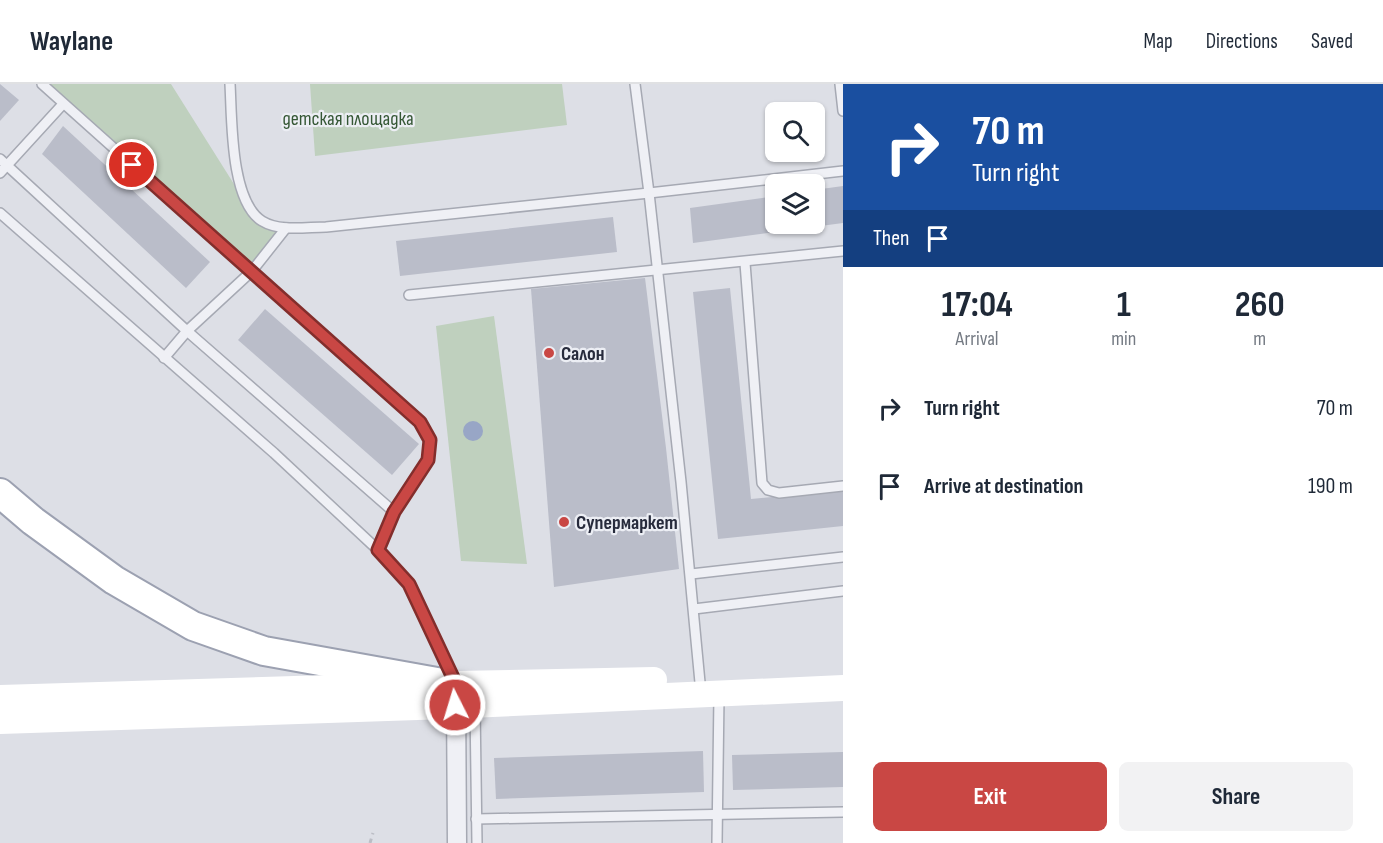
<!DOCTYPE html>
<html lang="en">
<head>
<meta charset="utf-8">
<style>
	body { margin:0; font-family:"Sofia Sans Condensed",sans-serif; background:#f2f2f3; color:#1f2937; height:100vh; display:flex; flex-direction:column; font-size:22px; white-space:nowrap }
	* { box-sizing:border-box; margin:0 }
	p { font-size:20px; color:#747a83 }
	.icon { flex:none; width:33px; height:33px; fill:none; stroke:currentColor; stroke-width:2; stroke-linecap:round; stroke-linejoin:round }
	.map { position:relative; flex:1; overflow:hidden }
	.details { display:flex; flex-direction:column; background:#fff; width:540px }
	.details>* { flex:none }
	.hud { background:#1a4fa0; color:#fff; overflow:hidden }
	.tools { position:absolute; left:765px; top:18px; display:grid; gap:12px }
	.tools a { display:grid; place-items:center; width:60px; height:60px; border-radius:9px; background:#fff; box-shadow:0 2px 4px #0004; font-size:30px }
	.pin { position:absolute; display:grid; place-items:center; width:51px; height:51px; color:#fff; margin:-26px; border:3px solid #fff; border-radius:50%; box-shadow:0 2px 6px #0007 }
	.me { position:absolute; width:66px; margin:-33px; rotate:355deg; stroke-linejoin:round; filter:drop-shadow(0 0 4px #0008) }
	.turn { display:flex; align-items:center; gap:21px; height:126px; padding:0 30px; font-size:27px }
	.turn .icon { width:78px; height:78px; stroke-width:2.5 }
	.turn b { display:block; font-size:42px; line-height:51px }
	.then { display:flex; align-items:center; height:57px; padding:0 30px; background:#0003; gap:12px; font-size:22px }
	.eta { display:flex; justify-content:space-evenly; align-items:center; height:102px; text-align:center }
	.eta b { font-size:36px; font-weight:700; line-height:42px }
	.button { display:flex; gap:12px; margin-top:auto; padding:12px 30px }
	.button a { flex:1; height:69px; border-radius:9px; background:#c94744; color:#fff; font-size:24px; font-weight:700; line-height:69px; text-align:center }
	.button a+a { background:#f2f2f3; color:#1f2937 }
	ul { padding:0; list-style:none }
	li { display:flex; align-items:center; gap:18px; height:78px; padding:0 30px }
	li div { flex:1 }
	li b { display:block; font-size:22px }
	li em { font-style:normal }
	header { display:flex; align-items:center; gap:36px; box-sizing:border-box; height:84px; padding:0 30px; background:#fff; border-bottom:2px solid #e0e1e3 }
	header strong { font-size:28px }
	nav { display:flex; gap:33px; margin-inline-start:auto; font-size:21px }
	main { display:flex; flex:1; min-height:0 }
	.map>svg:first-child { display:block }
</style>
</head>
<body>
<header>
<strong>Waylane</strong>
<nav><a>Map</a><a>Directions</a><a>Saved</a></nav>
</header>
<main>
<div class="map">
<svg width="843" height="759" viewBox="0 0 843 759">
	<rect width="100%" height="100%" fill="#dddfe6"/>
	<g fill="#bfd0be">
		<polygon points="42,0 171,0 244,116 261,137 286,144 252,187"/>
		<polygon points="310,0 562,0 567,41 315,72"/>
		<polygon points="494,232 527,480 461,477 436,242"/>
	</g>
	<circle fill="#98a6c6" cx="473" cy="347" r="10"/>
	<g fill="#babdc9">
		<polygon points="0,0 19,16 0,37"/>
		<polygon points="63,42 210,178 186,204 42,70"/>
		<polygon points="843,102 843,139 693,159 690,124 776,112 776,140 814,140 814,106"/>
		<polygon points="613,133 617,168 400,192 396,157"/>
		<polygon points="645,194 666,364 679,485 554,503 531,205"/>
		<polygon points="730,204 751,415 843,406 843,442 718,455 693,208"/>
		<polygon points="265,225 419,360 392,391 238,256"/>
		<polygon points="703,667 704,708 496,715 494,674"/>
		<polygon points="843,668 843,703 733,706 732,671"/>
	</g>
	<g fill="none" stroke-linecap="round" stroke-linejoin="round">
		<defs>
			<g id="service">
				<polyline points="42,0 420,338 430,356 428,376 394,428 378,466"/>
				<path d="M230 0C232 34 230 117 262 137 280 148 306 143 326 143L649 109 843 87"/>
				<polyline points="635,0 649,109 681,398 701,609"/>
				<polyline points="840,0 843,27"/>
				<polyline points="0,75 187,247 394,428"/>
				<polyline points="0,89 63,20"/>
				<polyline points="0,129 274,369 378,466 409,500 454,595"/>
				<polyline points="745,179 762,399 768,406 779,409 843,402"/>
				<polyline points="409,211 843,167"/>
				<polyline points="164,274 187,247 252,187 286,144"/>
				<polyline points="691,490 843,473"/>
				<polyline points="694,525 843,507"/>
				<polyline points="475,623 477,759"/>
				<polyline points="476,735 843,728"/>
				<polyline points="717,759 719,612"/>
			</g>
			<polyline id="minor" points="456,611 457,759"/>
			<polyline id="primary" points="0,409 33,437 114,496 193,542 264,567 448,600"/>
		</defs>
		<use href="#service" stroke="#a6a9b3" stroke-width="12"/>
		<use href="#minor" stroke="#a6a9b3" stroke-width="21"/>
		<use href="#primary" stroke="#9ca1b1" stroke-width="32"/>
		<polyline stroke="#bbbdc5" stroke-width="3" stroke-dasharray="4.5 4.5" stroke-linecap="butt" points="370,759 373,749"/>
		<use href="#service" stroke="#eff0f5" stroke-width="9"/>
		<use href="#minor" stroke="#eff0f5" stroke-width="18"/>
		<g stroke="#fff" stroke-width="26">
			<polyline points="0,614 456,600 654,596"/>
			<polyline points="0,637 447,622 843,604"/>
		</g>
		<use href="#primary" stroke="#fff" stroke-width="28"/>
	</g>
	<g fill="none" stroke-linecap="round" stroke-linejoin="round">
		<defs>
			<polyline id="route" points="132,81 420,338 430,356 428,376 394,428 378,466 409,500 456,600 455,621"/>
		</defs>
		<use href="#route" stroke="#832e2c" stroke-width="15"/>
		<use href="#route" stroke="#c94744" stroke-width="10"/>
	</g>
	<g fill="#c94744" stroke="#eceef4" stroke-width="2">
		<circle cx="549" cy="269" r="6"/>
		<circle cx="564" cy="438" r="6"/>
	</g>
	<g text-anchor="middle" stroke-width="4.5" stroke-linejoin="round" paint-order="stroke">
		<g font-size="20" fill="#355735" stroke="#eceef4">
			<text x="348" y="41">детская площадка</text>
		</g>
		<g font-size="20" font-weight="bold" fill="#272b3c" stroke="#eceef4" text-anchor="start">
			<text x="561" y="276">Салон</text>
			<text x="576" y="445">Супермаркет</text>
		</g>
	</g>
</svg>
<div class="tools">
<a><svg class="icon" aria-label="search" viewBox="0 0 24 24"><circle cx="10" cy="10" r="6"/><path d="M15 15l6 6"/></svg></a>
<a><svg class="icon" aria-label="layers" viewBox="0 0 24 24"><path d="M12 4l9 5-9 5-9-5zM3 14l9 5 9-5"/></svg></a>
</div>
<div class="pin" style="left:132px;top:81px;background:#d93025"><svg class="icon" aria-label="arrive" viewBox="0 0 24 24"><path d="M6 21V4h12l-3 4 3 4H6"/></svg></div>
<svg class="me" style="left:455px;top:621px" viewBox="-20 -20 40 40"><circle r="17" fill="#c94744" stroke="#fff" stroke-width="3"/><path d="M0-11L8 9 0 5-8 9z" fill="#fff"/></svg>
</div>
<section class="details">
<div class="hud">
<div class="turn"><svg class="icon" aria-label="right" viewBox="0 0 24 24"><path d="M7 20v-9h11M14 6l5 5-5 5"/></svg><div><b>70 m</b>Turn right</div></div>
<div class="then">Then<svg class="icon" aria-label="arrive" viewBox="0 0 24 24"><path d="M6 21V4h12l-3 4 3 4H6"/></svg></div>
</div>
<div class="eta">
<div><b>17:04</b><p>Arrival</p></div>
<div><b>1</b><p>min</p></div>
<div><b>260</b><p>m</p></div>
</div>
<ul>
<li><svg class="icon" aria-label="right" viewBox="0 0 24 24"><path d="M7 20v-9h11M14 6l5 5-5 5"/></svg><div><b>Turn right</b></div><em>70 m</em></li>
<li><svg class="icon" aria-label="arrive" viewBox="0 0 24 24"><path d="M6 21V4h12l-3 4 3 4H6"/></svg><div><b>Arrive at destination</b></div><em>190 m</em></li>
</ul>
<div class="button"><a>Exit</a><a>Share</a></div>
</section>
</main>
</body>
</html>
